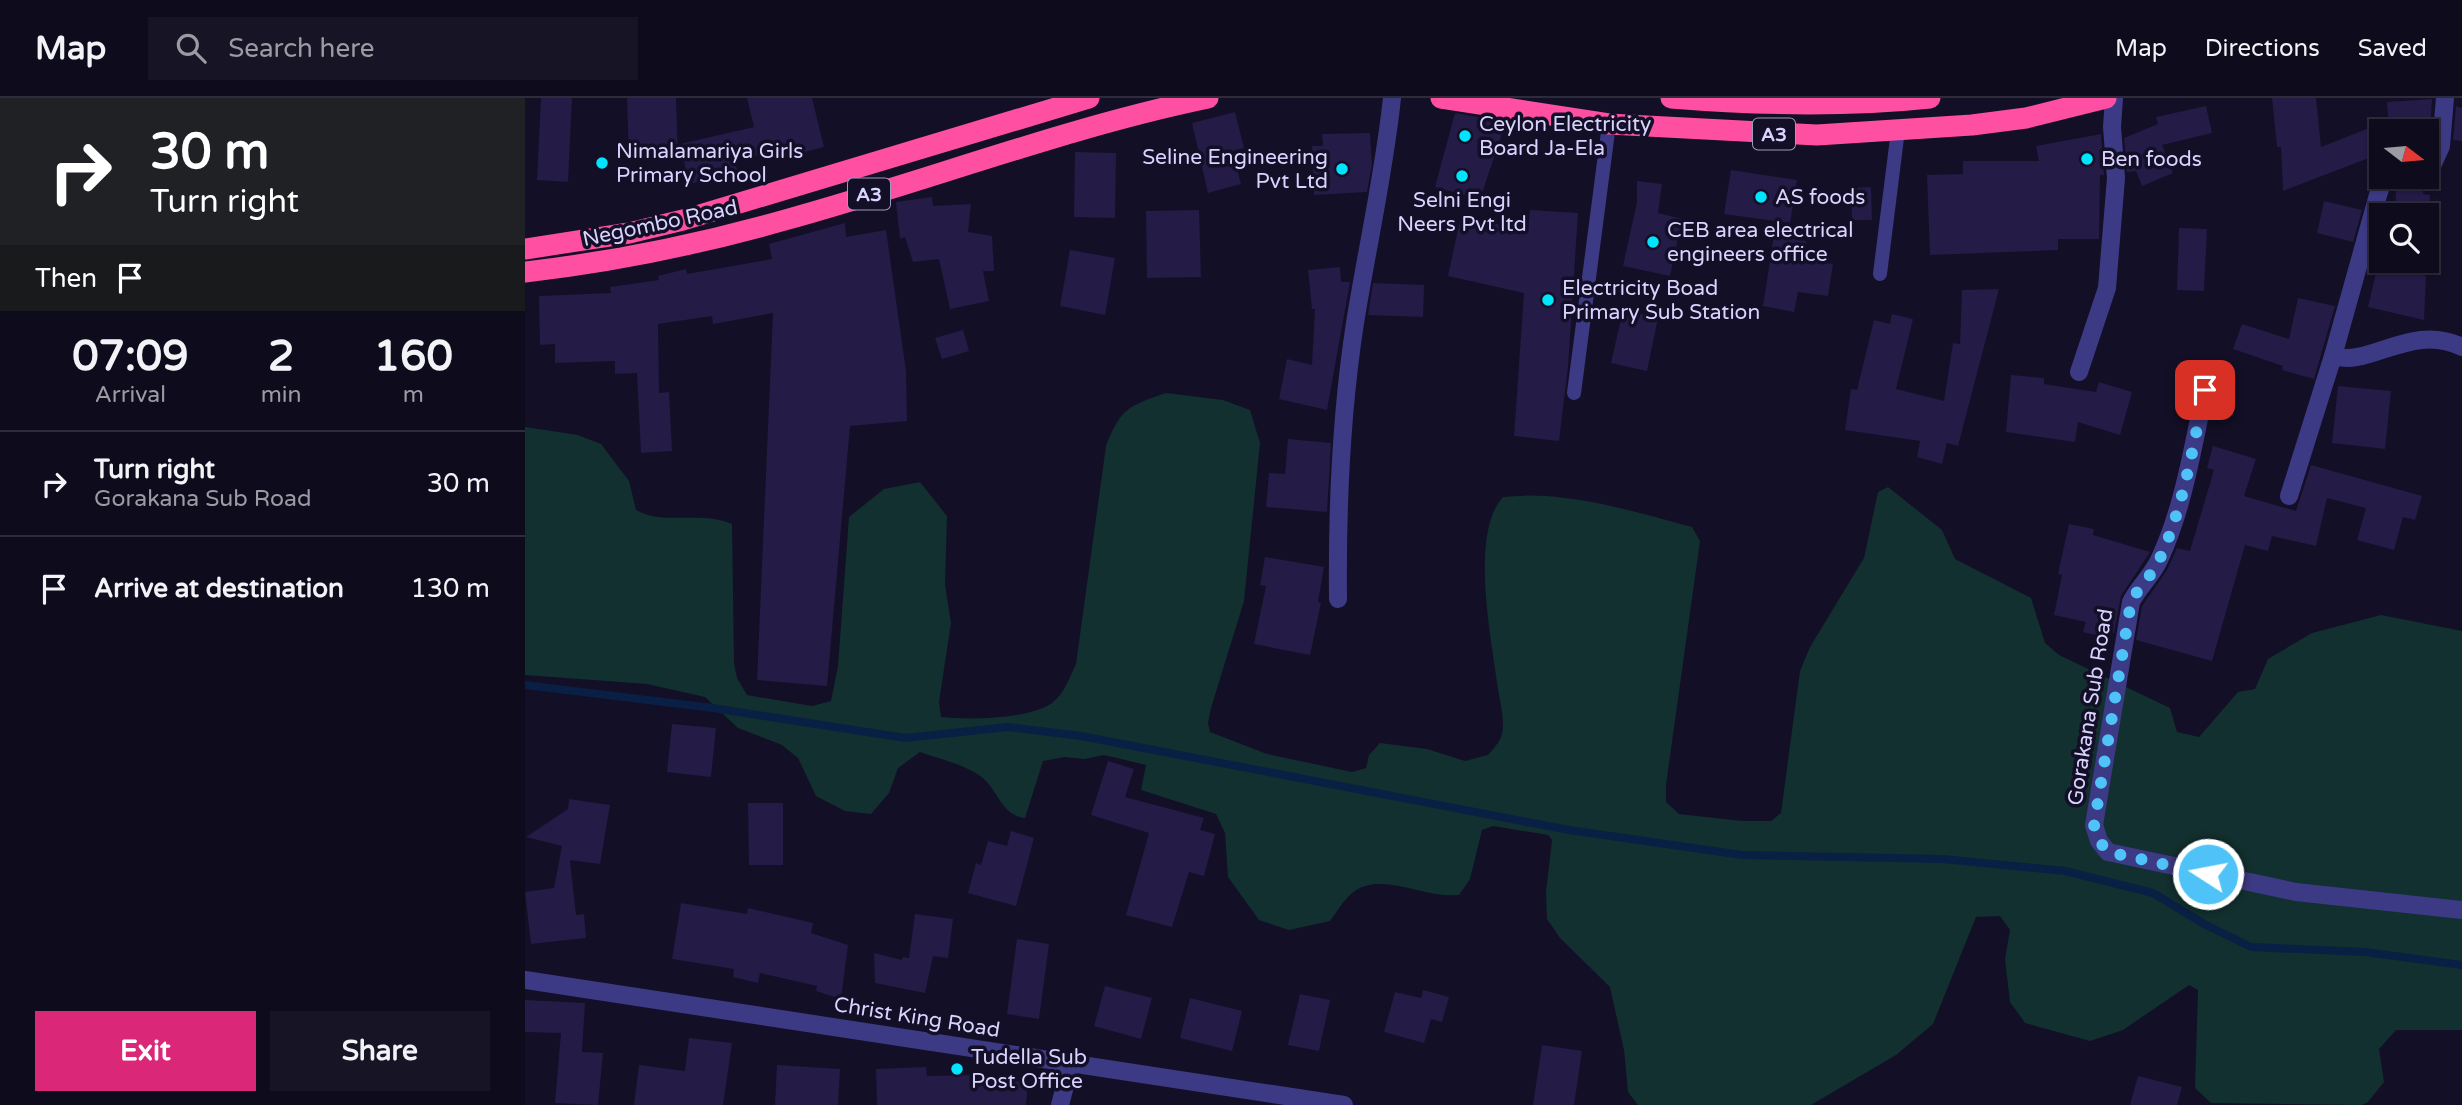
<!DOCTYPE html>
<html lang="en">
<head>
<meta charset="utf-8">
<style>
	body { margin:0; font-family:"Varela Round",sans-serif; background:#171425; color:#f1f3f6; height:100vh; display:flex; flex-direction:column; font-size:26px; white-space:nowrap }
	* { box-sizing:border-box; margin:0 }
	p { font-size:23px; color:#9b9ba3 }
	.icon { flex:none; width:38px; height:38px; fill:none; stroke:currentColor; stroke-width:2; stroke-linecap:round; stroke-linejoin:round }
	.map { position:relative; flex:1; overflow:hidden }
	.drawer { display:flex; flex-direction:column; background:#0e0b1c; width:525px }
	.drawer>* { flex:none }
	.banner { background:#202124; color:#fff; overflow:hidden }
	.needle { width:46px; rotate:106deg }
	.controls { position:absolute; left:1844px; top:21px; display:grid; gap:14px }
	.controls a { display:grid; place-items:center; width:70px; height:70px; border-radius:0px; background:#0e0b1c; box-shadow:0 2px 5px #0004,0 0 0 2px #2e2b3b; font-size:35px }
	.pin { position:absolute; display:grid; place-items:center; width:60px; height:60px; color:#fff; margin:-30px; border-radius:14px; box-shadow:0 4px 10px #0006 }
	.me { position:absolute; width:77px; margin:-38px; rotate:281deg; stroke-linejoin:round; filter:drop-shadow(0 0 5px #0008) }
	.turn { display:flex; align-items:center; gap:24px; height:147px; padding:0 35px; font-size:32px }
	.turn .icon { width:91px; height:91px; stroke-width:2.5 }
	.turn b { display:block; font-size:49px; line-height:60px }
	.then { display:flex; align-items:center; height:66px; padding:0 35px; background:#0003; gap:14px; font-size:26px }
	.eta { display:flex; justify-content:space-evenly; align-items:center; height:119px; text-align:center }
	.eta b { font-size:42px; font-weight:800; line-height:49px }
	.action { display:flex; gap:14px; margin-top:auto; padding:14px 35px }
	.action a { flex:1; height:80px; border-radius:0px; background:#db2777; color:#fff; font-size:28px; font-weight:800; line-height:80px; text-align:center }
	.action a+a { background:#171425; color:#f1f3f6 }
	ul { padding:0; list-style:none }
	li { display:flex; align-items:center; gap:21px; height:105px; padding:0 35px; border-top:2px solid #2e2b3b }
	li div { flex:1 }
	li b { display:block; font-size:26px }
	li em { font-style:normal }
	header { display:flex; align-items:center; gap:42px; box-sizing:border-box; height:98px; padding:0 35px; background:#0e0b1c; border-bottom:2px solid #2e2b3b }
	header strong { font-size:33px }
	nav { display:flex; gap:38px; margin-inline-start:auto; font-size:24px }
	.search { width:490px; height:63px; background:#171425; display:flex; align-items:center; gap:18px; box-sizing:border-box; padding:0 24px; border-radius:0px; color:#9b9ba3; font-size:26px }
	main { display:flex; flex:1; min-height:0 }
	.map>svg:first-child { display:block }
</style>
</head>
<body>
<header>
<strong>Map</strong>
<div class="search"><svg class="icon" aria-label="search" viewBox="0 0 24 24"><circle cx="10" cy="10" r="6"/><path d="M15 15l6 6"/></svg>Search here</div>
<nav><a>Map</a><a>Directions</a><a>Saved</a></nav>
</header>
<main>
<section class="drawer">
<div class="banner">
<div class="turn"><svg class="icon" aria-label="right" viewBox="0 0 24 24"><path d="M7 20v-9h11M14 6l5 5-5 5"/></svg><div><b>30 m</b>Turn right</div></div>
<div class="then">Then<svg class="icon" aria-label="arrive" viewBox="0 0 24 24"><path d="M6 21V4h12l-3 4 3 4H6"/></svg></div>
</div>
<div class="eta">
<div><b>07:09</b><p>Arrival</p></div>
<div><b>2</b><p>min</p></div>
<div><b>160</b><p>m</p></div>
</div>
<ul>
<li><svg class="icon" aria-label="right" viewBox="0 0 24 24"><path d="M7 20v-9h11M14 6l5 5-5 5"/></svg><div><b>Turn right</b><p>Gorakana Sub Road</p></div><em>30 m</em></li>
<li><svg class="icon" aria-label="arrive" viewBox="0 0 24 24"><path d="M6 21V4h12l-3 4 3 4H6"/></svg><div><b>Arrive at destination</b></div><em>130 m</em></li>
</ul>
<div class="action"><a>Exit</a><a>Share</a></div>
</section>
<div class="map">
<svg width="1937" height="1007" viewBox="0 0 1937 1007">
	<rect width="100%" height="100%" fill="#130f26"/>
	<path fill="#12302f" d="M641 295 698 302 725 312 735 345 719 503 686 610 683 625 685 634 742 656 827 674 841 670 844 657 855 645 902 651 940 663 963 657C967 652 974 645 976 639 981 625 975 605 973 591 967 544 944 436 978 399 1040 392 1107 413 1167 429L1175 443 1141 687V704L1154 716 1217 723H1246L1256 715 1275 573 1285 549 1339 460 1353 394 1363 389 1417 432 1430 461 1506 500 1520 545 1534 557 1645 610 1652 634 1674 639 1713 594 1730 591 1743 561 1787 535 1856 517 1937 533V932H1871L1854 951 1859 984 1843 1004 1837 1007 1686 1005 1670 990 1673 892 1664 887 1598 932 1565 943 1500 925 1485 904 1480 861 1485 832 1475 818 1451 819 1408 926 1371 957 1286 1007H1113L1103 994 1099 952 1085 889 1035 840 1022 821 1021 794 1027 742 1023 737 968 728 957 732 945 781 934 797C898 801 854 771 826 796 818 803 812 814 805 823L764 832 734 822 703 779 700 735 691 716 616 692 621 667 579 657 559 661 540 659 518 663 500 720C479 718 474 697 461 683 447 668 414 661 395 654L373 670 364 695 346 716 320 713 291 698 273 660 257 647 213 630 180 599 122 586 0 577V329L53 337 76 346 104 383 111 412C139 428 176 412 207 426L209 565 212 580 222 597 287 608 306 603 313 568 324 419 359 391 395 384 422 418 420 487 426 525 414 604 416 619C444 622 499 621 524 607 539 598 544 580 551 566L581 348C596 310 603 308 641 295Z"/>
	<g fill="none" stroke-linecap="round" stroke-linejoin="round">
		<polyline stroke="#0a1f44" stroke-width="8" points="0,587 188,610 380,640 483,629 556,638 1044,732 1217,757 1418,761 1540,773 1628,795 1681,827 1726,849 1840,854 1937,867"/>
	</g>
	<g fill="#241b47">
		<polygon points="16,0 47,0 43,84 12,82"/>
		<polygon points="102,0 151,0 153,59 104,61"/>
		<polygon points="222,0 287,0 299,49 272,56 270,47 210,63 213,75 164,86 155,46 229,29"/>
		<polygon points="1747,0 1791,0 1796,49 1857,25 1857,55 1758,93 1756,49 1752,49"/>
		<polygon points="1907,1 1905,38 1902,33 1864,33 1862,4"/>
		<polygon points="1681,8 1687,35 1637,47 1648,75 1617,88 1611,73 1602,74 1599,40 1633,26 1631,19"/>
		<polygon points="1931,8 1937,10 1937,43 1928,42"/>
		<polygon points="710,14 719,50 707,53 716,86 683,95 667,25"/>
		<polygon points="930,15 981,24 955,101 910,89"/>
		<polygon points="845,35 847,66 842,94 789,97 787,48 798,48 797,36"/>
		<polygon points="1576,36 1579,77 1575,77 1574,141 1533,141 1533,152 1405,157 1402,77 1438,76 1438,63 1514,63 1511,48"/>
		<polygon points="550,54 591,55 590,120 549,119"/>
		<polygon points="1206,72 1272,82 1265,125 1199,116"/>
		<polygon points="1112,83 1137,86 1133,115 1157,121 1145,178 1098,168 1112,104"/>
		<polygon points="1880,84 1898,84 1898,96 1905,97 1904,117 1870,117 1871,91"/>
		<polygon points="1346,89 1347,122 1327,122 1326,90"/>
		<polygon points="407,99 408,108 446,106 443,134 467,138 469,173 458,173 464,203 425,211 414,161 388,164 380,139 375,141 371,104"/>
		<polygon points="1799,103 1837,112 1828,144 1792,135"/>
		<polygon points="674,112 676,179 622,180 621,113"/>
		<polygon points="1005,112 1053,115 1043,269 1034,343 989,338 999,195 923,178 936,118 1003,133"/>
		<polygon points="320,125 321,139 361,132 381,273 382,323 325,328 302,588 232,582 248,215 188,226 187,218 133,226 134,295 144,294 147,353 116,355 112,275 90,276 90,263 30,265 30,246 15,247 14,198 86,195 85,189 134,182 133,178 161,171 162,176 247,161 244,146"/>
		<polygon points="1654,130 1682,131 1679,193 1652,192"/>
		<polygon points="1249,137 1281,143 1279,161 1308,166 1303,198 1273,194 1269,214 1238,208"/>
		<polygon points="545,152 590,160 580,217 535,208"/>
		<polygon points="1853,166 1901,178 1899,222 1843,209"/>
		<polygon points="815,169 816,184 825,184 802,312 754,301 762,261 787,267 790,211 787,211 783,172"/>
		<polygon points="848,185 899,187 898,219 843,217"/>
		<polygon points="1474,191 1433,348 1422,345 1417,366 1392,359 1395,343 1320,332 1326,291 1332,292 1349,222 1365,226 1367,216 1388,221 1371,291 1419,303 1428,245 1435,246 1437,192"/>
		<polygon points="1773,200 1810,208 1789,281 1757,272 1758,268 1708,251 1717,226 1764,241"/>
		<polygon points="1098,212 1133,220 1122,273 1086,265"/>
		<polygon points="438,232 444,253 417,261 410,240"/>
		<polygon points="1486,277 1519,280 1519,286 1571,294 1574,284 1607,294 1595,337 1553,324 1550,344 1481,334"/>
		<polygon points="1813,288 1866,293 1860,351 1807,345"/>
		<polygon points="763,341 806,345 802,414 741,409 744,375 760,376"/>
		<polygon points="1688,348 1731,361 1719,398 1771,413 1786,367 1897,398 1890,422 1878,419 1869,452 1832,442 1841,410 1802,400 1791,448 1747,438 1743,453 1720,447 1687,563 1611,542 1617,508 1642,472 1652,450 1665,453 1689,372 1682,370"/>
		<polygon points="1544,426 1569,431 1568,437 1625,454 1596,498 1589,535 1586,534 1585,541 1558,534 1561,524 1529,517 1537,477 1533,476"/>
		<polygon points="740,459 799,469 793,504 796,505 785,557 729,546 741,488 735,487"/>
		<polygon points="147,626 191,630 186,679 142,674"/>
		<polygon points="583,663 609,671 600,699 679,720 675,732 690,736 679,778 664,774 647,829 601,817 624,735 566,717"/>
		<polygon points="44,701 85,707 75,766 45,762 51,817 59,816 61,840 6,846 0,794 29,790 37,748 1,739 43,711"/>
		<polygon points="223,705 258,705 258,767 224,767"/>
		<polygon points="486,733 509,740 491,808 443,795 451,765 456,767 463,743 482,748"/>
		<polygon points="156,805 222,816 223,810 288,825 286,835 323,847 316,901 291,893 292,888 235,875 233,885 208,879 209,871 147,861"/>
		<polygon points="390,816 428,821 423,860 408,858 400,895 350,885 349,855 377,862 378,859 384,860"/>
		<polygon points="492,841 524,846 514,921 482,916"/>
		<polygon points="580,888 627,900 616,941 569,928"/>
		<polygon points="898,892 924,899 917,924 906,921 899,945 859,934 870,894 896,900"/>
		<polygon points="775,896 805,902 794,953 763,947"/>
		<polygon points="665,900 717,913 707,953 655,940"/>
		<polygon points="0,902 60,905 57,954 78,955 73,1007 30,1005 36,935 0,934"/>
		<polygon points="164,940 207,945 198,1007 109,1007 114,967 160,973"/>
		<polygon points="1017,947 1057,953 1049,1007 1008,1007"/>
		<polygon points="252,967 315,971 313,1007 250,1007"/>
		<polygon points="401,969 402,978 445,977 503,985 501,1007 352,1007 351,971"/>
		<polygon points="1613,978 1657,989 1652,1007 1605,1007"/>
	</g>
	<g fill="none" stroke-linecap="round" stroke-linejoin="round">
		<g stroke="#3d3a85" stroke-width="14">
			<polyline points="1355,176 1373,32"/>
			<polyline points="1049,295 1084,26"/>
		</g>
		<g stroke="#3d3a85" stroke-width="18">
			<polyline points="1902,69 1907,68 1916,48 1920,0"/>
			<path d="M1808 258C1844 270 1887 224 1937 249"/>
			<polyline points="1554,274 1582,190 1591,80 1587,29 1589,0"/>
			<path d="M1680 292C1668 347 1659 408 1635 460 1628 477 1614 488 1606 504L1569 727 1574 743 1583 754 1771 794 1937 812"/>
			<polyline points="1764,398 1808,258 1853,97 1858,83 1870,79"/>
			<path d="M813 501C812 409 816 316 830 225 842 150 859 76 867 0"/>
			<polyline points="0,882 819,1007"/>
			<polyline points="535,1007 546,965"/>
		</g>
		<g stroke="#ff4fa3" stroke-width="21">
			<polyline points="916,0 1084,26 1292,37 1447,27 1501,20 1581,0"/>
			<path d="M1146 0C1233 7 1319 9 1405 0"/>
			<polyline points="0,151 104,135 158,122 564,0"/>
			<path d="M0 174C88 164 175 146 260 122 402 83 539 30 683 0"/>
		</g>
	</g>
	<g fill="none" stroke-linecap="round" stroke-linejoin="round">
		<path stroke="#4fc3f7" stroke-width="12" stroke-dasharray="0 21.6" d="M1680 292C1668 347 1659 408 1635 460 1628 477 1614 488 1606 504L1569 727 1574 743 1583 754 1683 776"/>
	</g>
	<g fill="#00e5ff" stroke="#130f26" stroke-width="2.5">
		<circle cx="940" cy="38" r="7"/>
		<circle cx="1562" cy="61" r="7"/>
		<circle cx="77" cy="65" r="7"/>
		<circle cx="817" cy="71" r="7"/>
		<circle cx="937" cy="78" r="7"/>
		<circle cx="1236" cy="99" r="7"/>
		<circle cx="1128" cy="144" r="7"/>
		<circle cx="1023" cy="202" r="7"/>
		<circle cx="432" cy="971" r="7"/>
	</g>
	<g text-anchor="middle" stroke-width="7" stroke-linejoin="round" paint-order="stroke">
		<g fill="#130f26" stroke="#9e99be" stroke-width="2">
			<rect x="1228" y="20.5" width="42" height="31" rx="5"/>
			<rect x="323" y="80.5" width="42" height="31" rx="5"/>
		</g>
		<g font-size="19" font-weight="bold" fill="#d9d4ff">
			<text x="1249" y="43">A3</text>
			<text x="344" y="103">A3</text>
		</g>
		<g font-size="21" fill="#d9d4ff" stroke="#130f26" text-anchor="start">
			<text x="954" y="33">Ceylon Electricity<tspan x="954" dy="24">Board Ja-Ela</tspan></text>
			<text x="91" y="60">Nimalamariya Girls<tspan x="91" dy="24">Primary School</tspan></text>
			<text x="803" y="66" text-anchor="end">Seline Engineering<tspan x="803" dy="24">Pvt Ltd</tspan></text>
			<text x="1576" y="68">Ben foods</text>
			<text x="1250" y="106">AS foods</text>
			<text x="937" y="109" text-anchor="middle">Selni Engi<tspan x="937" dy="24">Neers Pvt ltd</tspan></text>
			<text x="1142" y="139">CEB area electrical<tspan x="1142" dy="24">engineers office</tspan></text>
			<text x="1037" y="197">Electricity Boad<tspan x="1037" dy="24">Primary Sub Station</tspan></text>
			<text x="446" y="966">Tudella Sub<tspan x="446" dy="24">Post Office</tspan></text>
		</g>
		<g font-size="21" fill="#d9d4ff" stroke="#130f26">
			<text transform="translate(135 125) rotate(-12)" y="7">Negombo Road</text>
			<text transform="translate(1565 609) rotate(-81)" y="7">Gorakana Sub Road</text>
			<text transform="translate(392 919) rotate(9)" y="7">Christ King Road</text>
		</g>
	</g>
</svg>
<div class="controls">
<a><svg class="needle" viewBox="-14 -14 28 28"><path d="M0-13l5 13h-10z" fill="#e53935"/><path d="M0 13l5-13h-10z" fill="#9b9ba3"/></svg></a>
<a><svg class="icon" aria-label="search" viewBox="0 0 24 24"><circle cx="10" cy="10" r="6"/><path d="M15 15l6 6"/></svg></a>
</div>
<div class="pin" style="left:1680px;top:292px;background:#d93025"><svg class="icon" aria-label="arrive" viewBox="0 0 24 24"><path d="M6 21V4h12l-3 4 3 4H6"/></svg></div>
<svg class="me" style="left:1683px;top:776px" viewBox="-20 -20 40 40"><circle r="17" fill="#4fc3f7" stroke="#fff" stroke-width="3"/><path d="M0-11L8 9 0 5-8 9z" fill="#fff"/></svg>
</div>
</main>
</body>
</html>
